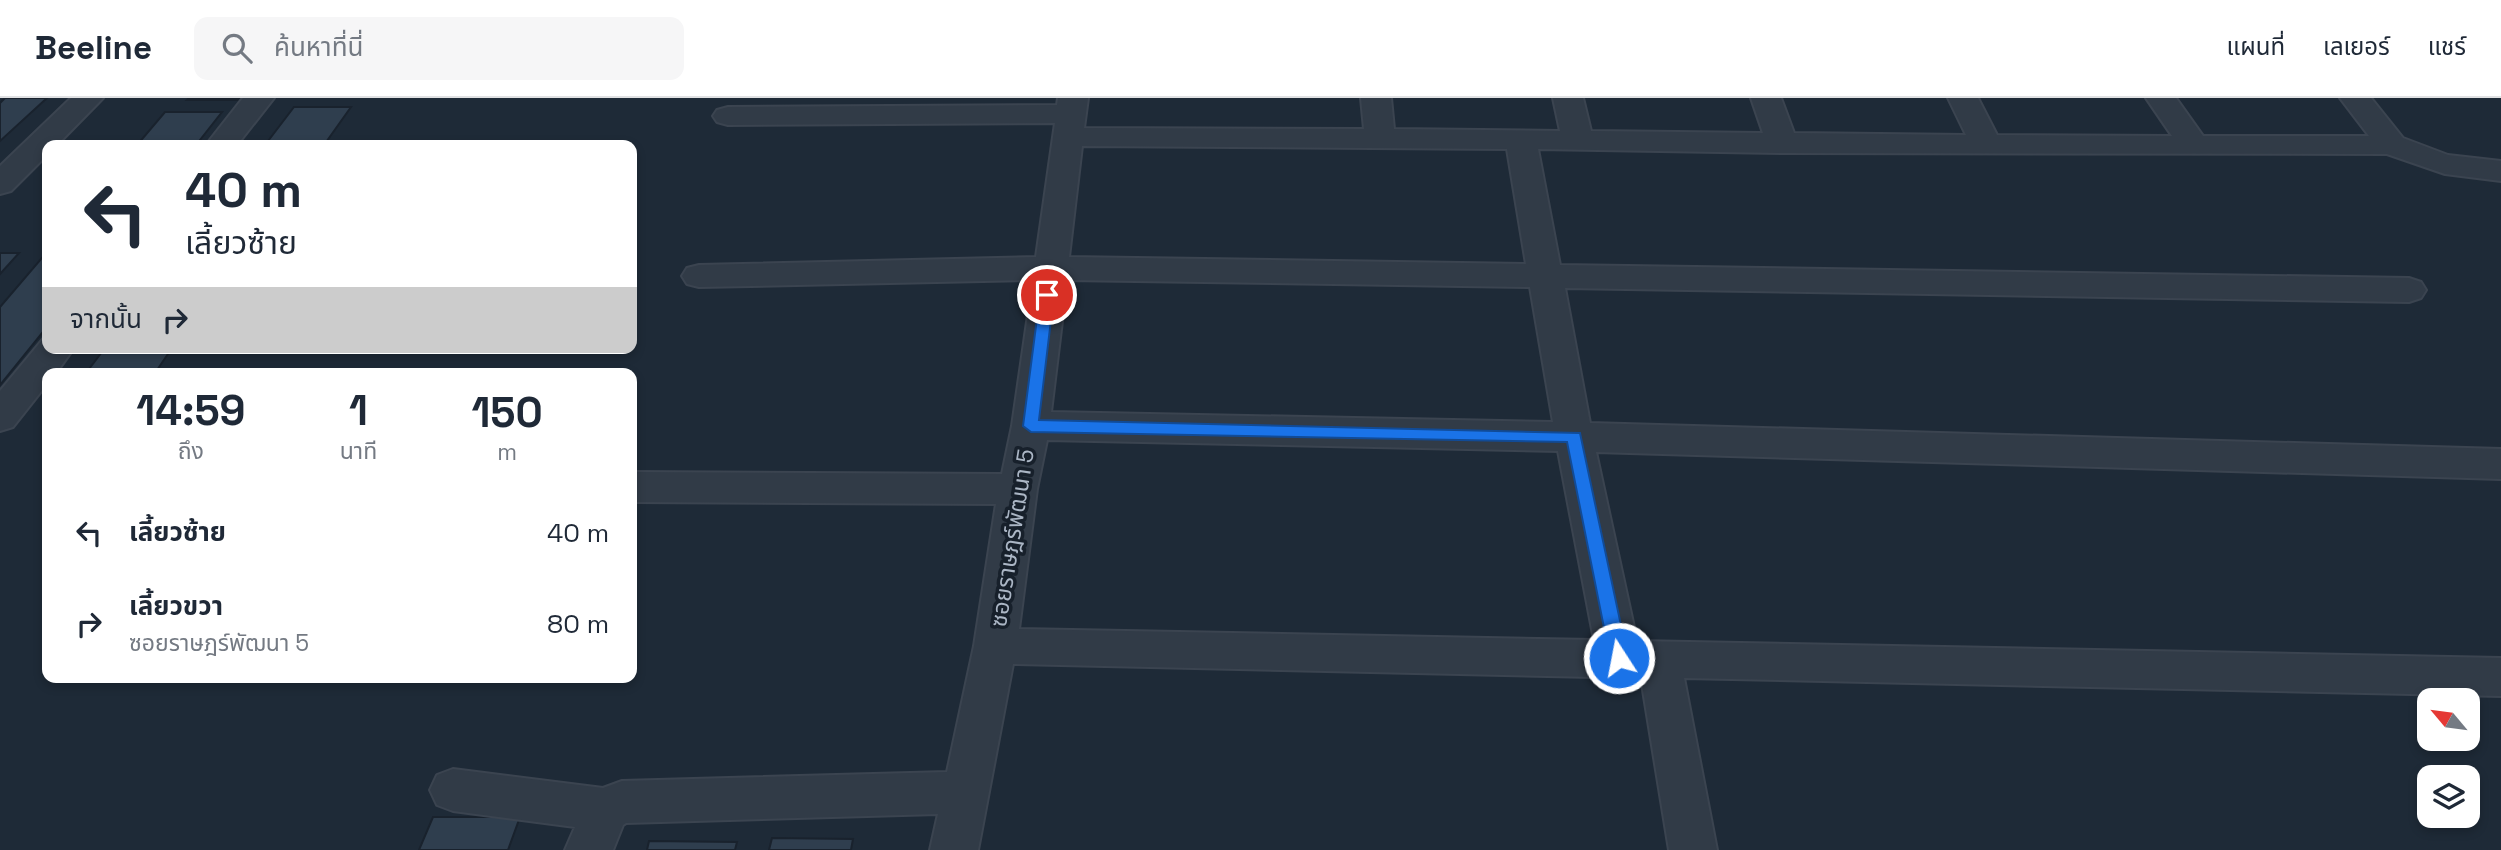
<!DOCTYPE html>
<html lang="th">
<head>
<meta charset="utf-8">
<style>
	body { margin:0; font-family:"Space Grotesk","Noto Sans Thai",sans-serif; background:#f6f6f7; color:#1f2937; height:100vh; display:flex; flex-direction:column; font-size:26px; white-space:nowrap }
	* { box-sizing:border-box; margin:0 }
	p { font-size:23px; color:#747a83 }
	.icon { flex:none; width:38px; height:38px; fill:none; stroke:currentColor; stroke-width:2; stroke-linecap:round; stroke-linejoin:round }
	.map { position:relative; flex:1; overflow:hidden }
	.drawer { position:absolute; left:42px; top:270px; width:595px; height:315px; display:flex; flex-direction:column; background:#fff; border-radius:14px; box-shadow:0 4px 10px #0003 }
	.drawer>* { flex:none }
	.guide { position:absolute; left:42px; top:42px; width:595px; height:214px; border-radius:14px; box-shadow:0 4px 10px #0003; background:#fff; color:#1f2937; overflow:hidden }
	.needle { width:46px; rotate:299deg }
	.buttons { position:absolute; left:2417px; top:590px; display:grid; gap:14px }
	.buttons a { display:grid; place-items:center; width:63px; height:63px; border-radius:14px; background:#fff; box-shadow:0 4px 10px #0003; font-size:35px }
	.pin { position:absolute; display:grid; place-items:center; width:60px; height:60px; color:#fff; margin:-30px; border:4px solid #fff; border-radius:50%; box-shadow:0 2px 7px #0007 }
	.me { position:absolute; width:77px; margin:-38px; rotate:349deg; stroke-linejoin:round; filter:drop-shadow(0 0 5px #0008) }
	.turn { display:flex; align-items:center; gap:24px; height:147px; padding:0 28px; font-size:32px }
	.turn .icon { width:91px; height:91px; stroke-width:2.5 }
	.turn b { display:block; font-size:49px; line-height:60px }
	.then { display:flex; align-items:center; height:66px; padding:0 28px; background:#0003; gap:14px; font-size:26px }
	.eta { display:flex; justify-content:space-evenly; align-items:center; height:119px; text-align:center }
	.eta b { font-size:42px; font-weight:800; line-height:49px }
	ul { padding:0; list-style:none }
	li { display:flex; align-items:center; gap:21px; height:91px; padding:0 28px }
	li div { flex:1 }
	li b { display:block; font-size:26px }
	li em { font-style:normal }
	header { display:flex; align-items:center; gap:42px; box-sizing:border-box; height:98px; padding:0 35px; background:#fff; border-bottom:2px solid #e0e1e3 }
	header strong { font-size:33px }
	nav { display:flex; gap:38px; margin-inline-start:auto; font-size:24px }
	.search { width:490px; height:63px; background:#f6f6f7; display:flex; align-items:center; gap:18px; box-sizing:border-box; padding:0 24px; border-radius:14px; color:#747a83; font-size:26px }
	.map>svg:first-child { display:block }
</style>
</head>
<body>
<header>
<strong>Beeline</strong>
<div class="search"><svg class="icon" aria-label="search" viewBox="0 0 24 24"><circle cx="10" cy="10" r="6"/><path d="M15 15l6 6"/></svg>ค้นหาที่นี่</div>
<nav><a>แผนที่</a><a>เลเยอร์</a><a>แชร์</a></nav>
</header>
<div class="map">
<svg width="2501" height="752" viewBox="0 0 2501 752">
	<rect width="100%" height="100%" fill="#1e2a37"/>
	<g fill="#2f3e4e" stroke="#19222d" stroke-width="2">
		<polygon points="5,0 47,0 0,43 0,5"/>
		<polygon points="189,0 243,0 241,2 187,2"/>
		<polygon points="294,9 351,9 324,47 265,47"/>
		<polygon points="165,14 222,14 196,47 137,47"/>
		<polygon points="47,154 47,229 0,287 0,209"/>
		<polygon points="0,155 19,155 0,176"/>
		<polygon points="105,250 172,250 155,275 86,275"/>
		<polygon points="433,719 520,719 508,752 419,752"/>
		<polygon points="772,740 853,741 851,752 769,752"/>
		<polygon points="649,743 737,744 735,752 647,752"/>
	</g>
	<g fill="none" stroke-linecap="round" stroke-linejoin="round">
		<defs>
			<g id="minor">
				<polygon points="71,0 103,0 57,47 47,47 47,57 11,93 0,96 0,68"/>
				<polygon points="243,0 274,0 237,47 206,47"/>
				<path d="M1058 0H1088L1084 30 1364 31 1361 0H1391L1394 31 1560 33 1553 0H1583L1591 33 1763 35 1751 0H1781L1794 35 1966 37 1948 0H1978L1997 37 2172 38 2146 0H2176L2203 38H2369L2340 0H2371L2403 40 2448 57 2501 63V83L2445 76 2387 56 1782 55 1538 51 1560 167 2409 180 2421 184 2426 192 2421 200 2409 204 1565 190 1590 325 2501 351V381L1596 354 1637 543 2501 560V598L1684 580 1717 752H1669L1641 580 1013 566 978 752H930L938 716 626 725 623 727 613 752H565L575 729 453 713 437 707 430 692 437 677 453 671 603 690 622 683 947 674 974 548 996 406 632 404V374L1002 376 1012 328 1033 182 699 189 687 186 682 178 687 170 699 167 1036 159 1055 25 728 27 717 24 713 18 717 12 728 9 1057 7ZM1082 48 1507 51 1526 166 1069 159ZM1067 182 1530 189 1553 324 1051 314ZM1047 342 1558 353 1594 542 1019 531 1037 391Z"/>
				<polygon points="47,240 47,250 74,250 56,275 47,275 47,286 13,329 0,333 0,293 43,241"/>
			</g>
		</defs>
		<use href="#minor" stroke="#3b4450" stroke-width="4"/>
		<use href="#minor" fill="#313b47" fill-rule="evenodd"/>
	</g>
	<polygon fill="#1a73e8" stroke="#114b97" stroke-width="2" points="1047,192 1054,197 1039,322 1580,335 1628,560 1625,566 1619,568 1612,566 1610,560 1567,344 1031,334 1023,328 1040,197"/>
	<g text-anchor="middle" stroke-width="7" stroke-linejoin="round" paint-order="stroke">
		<g font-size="23" fill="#abb6c5" stroke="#17202b">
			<text transform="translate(1012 440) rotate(-81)" y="8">ซอยราษฎร์พัฒนา 5</text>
		</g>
	</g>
</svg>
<div class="buttons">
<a><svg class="needle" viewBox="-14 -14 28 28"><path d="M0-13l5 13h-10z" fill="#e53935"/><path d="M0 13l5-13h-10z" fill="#747a83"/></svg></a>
<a><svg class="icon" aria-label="layers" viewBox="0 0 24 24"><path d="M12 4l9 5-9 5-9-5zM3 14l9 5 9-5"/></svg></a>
</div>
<div class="pin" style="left:1047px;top:197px;background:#d93025"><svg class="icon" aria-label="arrive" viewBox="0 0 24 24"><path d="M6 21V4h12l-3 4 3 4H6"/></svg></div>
<svg class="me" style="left:1619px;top:560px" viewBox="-20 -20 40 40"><circle r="17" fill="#1a73e8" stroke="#fff" stroke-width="3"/><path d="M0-11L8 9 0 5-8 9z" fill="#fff"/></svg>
<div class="guide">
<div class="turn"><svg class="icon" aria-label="left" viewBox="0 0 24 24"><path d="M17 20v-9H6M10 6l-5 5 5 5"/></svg><div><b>40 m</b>เลี้ยวซ้าย</div></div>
<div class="then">จากนั้น<svg class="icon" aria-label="right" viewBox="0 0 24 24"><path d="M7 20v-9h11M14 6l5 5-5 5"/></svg></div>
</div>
<section class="drawer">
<div class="eta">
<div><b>14:59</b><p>ถึง</p></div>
<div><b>1</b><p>นาที</p></div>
<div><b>150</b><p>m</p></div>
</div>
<ul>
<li><svg class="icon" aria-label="left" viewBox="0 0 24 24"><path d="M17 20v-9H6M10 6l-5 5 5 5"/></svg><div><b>เลี้ยวซ้าย</b></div><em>40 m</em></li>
<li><svg class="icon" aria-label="right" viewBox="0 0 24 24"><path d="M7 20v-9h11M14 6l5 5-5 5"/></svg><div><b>เลี้ยวขวา</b><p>ซอยราษฎร์พัฒนา 5</p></div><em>80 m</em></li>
</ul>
</section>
</div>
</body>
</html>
